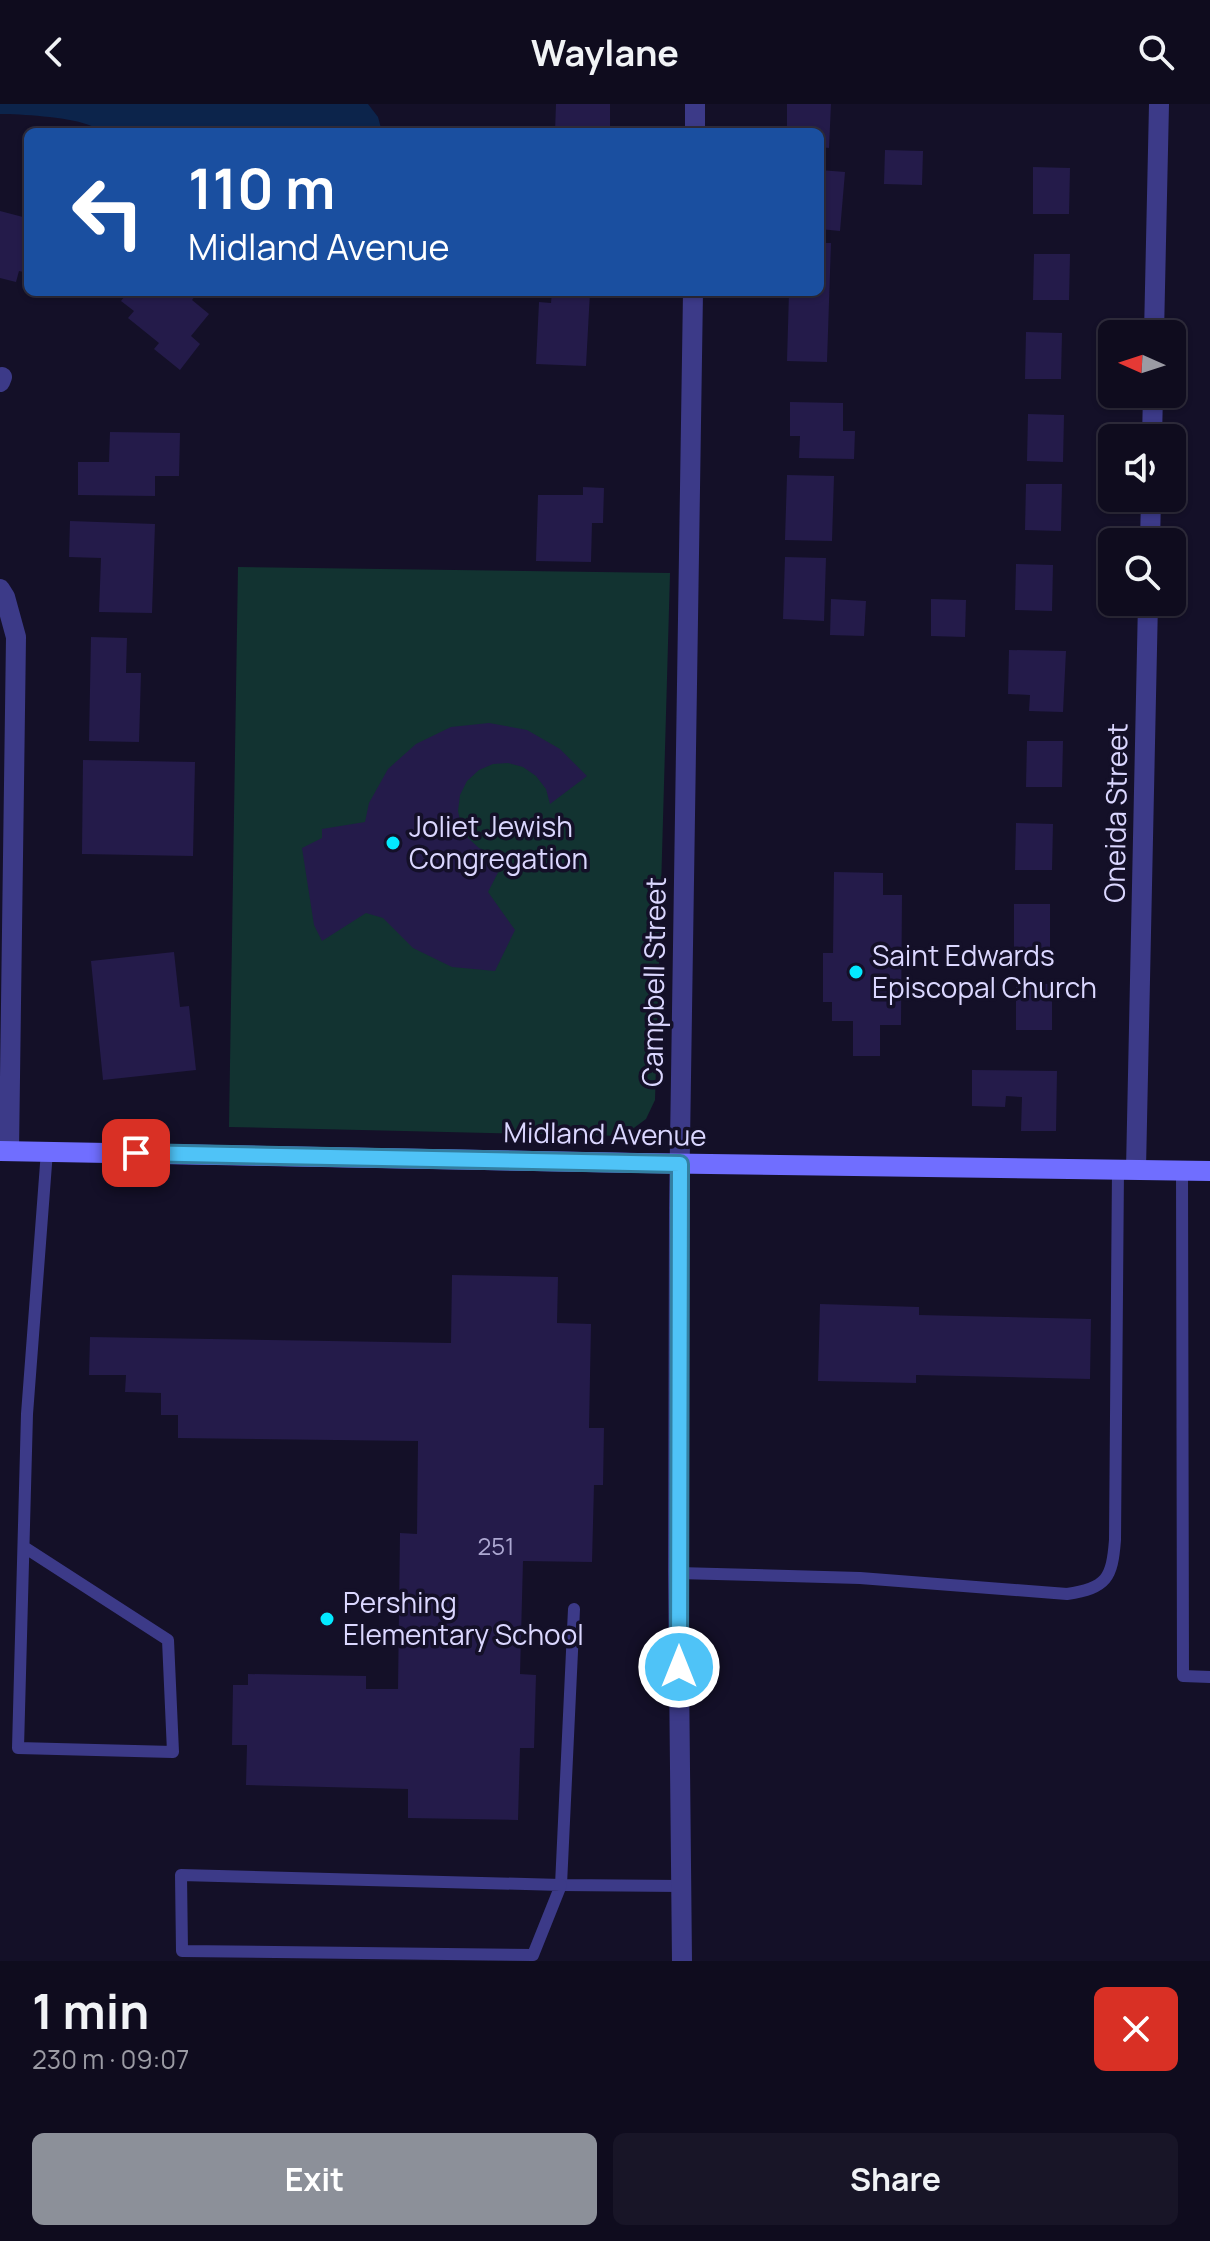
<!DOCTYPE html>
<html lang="en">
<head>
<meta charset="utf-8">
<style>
	body { margin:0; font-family:Manrope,sans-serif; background:#181527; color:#f1f3f6; height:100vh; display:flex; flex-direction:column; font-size:30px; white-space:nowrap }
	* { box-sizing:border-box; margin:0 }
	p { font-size:26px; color:#9b9ba4 }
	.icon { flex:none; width:44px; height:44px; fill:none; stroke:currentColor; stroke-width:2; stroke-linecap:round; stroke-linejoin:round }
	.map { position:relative; height:1857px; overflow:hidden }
	.sheet { display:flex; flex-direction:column; background:#0f0c1e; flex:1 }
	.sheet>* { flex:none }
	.hud { position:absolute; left:24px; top:24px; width:800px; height:168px; border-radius:12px; box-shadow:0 2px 6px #0004,0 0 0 2px #2f2c3c; background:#1a4fa0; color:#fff; overflow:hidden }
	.needle { width:52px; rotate:273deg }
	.controls { position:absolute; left:1098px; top:216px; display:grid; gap:16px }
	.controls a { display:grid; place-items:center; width:88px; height:88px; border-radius:12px; background:#0f0c1e; box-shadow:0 2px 6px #0004,0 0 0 2px #2f2c3c; font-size:40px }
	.pin { position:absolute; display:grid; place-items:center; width:68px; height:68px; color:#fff; margin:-34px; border-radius:16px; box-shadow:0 4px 12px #0006 }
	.me { position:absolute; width:88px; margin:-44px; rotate:0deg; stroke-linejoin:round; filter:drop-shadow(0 0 6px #0008) }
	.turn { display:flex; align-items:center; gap:28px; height:168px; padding:0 32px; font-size:36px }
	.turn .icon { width:104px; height:104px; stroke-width:2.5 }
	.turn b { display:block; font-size:56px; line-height:68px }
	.round { display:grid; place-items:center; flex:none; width:84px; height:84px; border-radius:12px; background:#181527 }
	.headline { display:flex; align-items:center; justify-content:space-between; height:136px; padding:0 32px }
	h1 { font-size:48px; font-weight:700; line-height:60px }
	.button { display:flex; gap:16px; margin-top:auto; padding:16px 32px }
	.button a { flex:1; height:92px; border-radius:12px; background:#8c9099; color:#fff; font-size:32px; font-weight:700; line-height:92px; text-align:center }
	.button a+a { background:#181527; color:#f1f3f6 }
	header { display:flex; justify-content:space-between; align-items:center; height:104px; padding:0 32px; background:#0f0c1e; font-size:36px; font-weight:700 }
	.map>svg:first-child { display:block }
</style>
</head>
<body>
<header><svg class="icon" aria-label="back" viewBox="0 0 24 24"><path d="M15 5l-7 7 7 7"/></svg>Waylane<svg class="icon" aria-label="search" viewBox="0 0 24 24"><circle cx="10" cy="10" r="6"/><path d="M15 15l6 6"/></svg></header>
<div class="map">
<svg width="1210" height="1857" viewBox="0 0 1210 1857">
	<rect width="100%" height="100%" fill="#141028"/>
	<polygon fill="#123331" points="238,463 670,469 655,996 646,1015 623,1032 229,1023"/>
	<path fill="#0c244b" d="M0 0H368L378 13 382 28H111C101 26 94 23 86 20 66 13 21 10 0 10Z"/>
	<g fill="#241b4a">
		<polygon points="556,0 610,0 610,28 555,28"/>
		<polygon points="787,0 831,0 829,44 820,43 820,28 787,28"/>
		<polygon points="496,22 532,23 531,28 496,28"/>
		<polygon points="885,46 923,47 922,81 884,80"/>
		<polygon points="1033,63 1070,64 1069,110 1033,110"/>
		<polygon points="820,66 845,68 840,127 820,125"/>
		<polygon points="25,104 28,105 28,169 19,167 16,178 0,174 0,107 23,113"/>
		<polygon points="820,139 831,139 827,258 787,257 789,188 820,188"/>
		<polygon points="1034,150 1070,150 1069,196 1033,196"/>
		<polygon points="128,188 191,188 195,192 192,196 209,210 191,232 200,240 180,266 154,245 159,239 128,214 134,207 121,197"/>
		<polygon points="552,188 590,188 586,262 536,260 539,198 551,199"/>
		<polygon points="1026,228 1062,229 1061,275 1025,275"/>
		<polygon points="790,298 843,299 843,327 855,327 854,355 799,354 800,332 790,332"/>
		<polygon points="1028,310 1064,311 1063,358 1027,357"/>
		<polygon points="110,328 180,329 179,372 155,372 155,392 78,391 78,358 109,358"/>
		<polygon points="787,371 834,372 832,437 785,436"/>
		<polygon points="1026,380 1062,380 1061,427 1025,426"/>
		<polygon points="583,383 604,384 603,419 592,419 591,458 536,457 538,391 583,391"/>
		<polygon points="70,417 155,420 152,509 99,508 101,454 69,453"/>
		<polygon points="785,453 826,454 824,517 783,515"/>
		<polygon points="1016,460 1053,461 1052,507 1015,506"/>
		<polygon points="831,495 866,497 864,532 830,531"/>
		<polygon points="931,495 966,496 965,533 931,532"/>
		<polygon points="91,533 127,534 126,569 141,569 139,638 89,637"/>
		<polygon points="1009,546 1066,547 1063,608 1029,607 1030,591 1008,590"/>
		<polygon points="489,619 527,626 560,645 587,672 550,700 546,685 536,672 523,663 508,659 493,660 479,666 467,677 460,691 458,707 461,721 468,734 479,744 493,750 507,751 488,788 515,826 495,867 452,863 413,844 383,814 366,809 322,837 314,821 302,744 322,734 322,725 365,718 369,699 388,665 416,640 451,623"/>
		<polygon points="1027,637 1063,637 1062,683 1026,683"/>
		<polygon points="83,656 195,658 193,752 82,750"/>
		<polygon points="1016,719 1053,720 1052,766 1015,766"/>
		<polygon points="834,768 883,769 883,791 902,791 901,921 880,921 880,952 853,952 853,917 832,917 832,898 823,898 823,849 833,849"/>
		<rect x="1014" y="800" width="36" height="46"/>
		<polygon points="174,848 180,903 189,902 196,966 103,976 91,857"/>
		<polygon points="1016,879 1052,880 1052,926 1016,926"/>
		<polygon points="972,966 1057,967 1056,1027 1021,1027 1022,993 1006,992 1005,1003 972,1002"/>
		<polygon points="452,1171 558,1173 557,1219 591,1220 589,1324 604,1324 603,1381 594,1381 592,1458 523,1457 520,1570 536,1571 534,1644 520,1644 518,1716 408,1714 408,1685 246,1681 247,1641 232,1641 233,1581 248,1581 248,1570 366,1572 366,1585 398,1585 400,1429 417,1430 418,1337 178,1334 178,1311 161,1311 161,1289 125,1288 126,1271 89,1271 90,1233 451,1239"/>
		<polygon points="820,1200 919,1203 919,1211 1091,1215 1090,1275 916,1271 916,1279 818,1277"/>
	</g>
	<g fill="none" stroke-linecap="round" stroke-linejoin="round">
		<g stroke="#3c3a88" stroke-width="12">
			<polyline points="1182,1066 1183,1572 1210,1573"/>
			<polyline points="24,1443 168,1536 173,1648 18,1644 27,1310 47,1047"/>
			<path d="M678 1469 860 1474 1067 1490C1107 1484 1112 1474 1115 1436L1118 1065"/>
			<polyline points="574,1505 561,1781 681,1782"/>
			<polygon points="181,1771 561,1781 533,1851 182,1847"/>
		</g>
		<g stroke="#3c3a88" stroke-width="20">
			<polyline points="695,28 695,0"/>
			<polyline points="1154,230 1159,0"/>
			<polyline points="0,278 2,273"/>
			<polyline points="1152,334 1153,290"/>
			<polyline points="1150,438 1151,394"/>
			<polyline points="0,485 5,493 16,533 9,1047"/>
			<polyline points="1136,1065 1148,498"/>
			<polyline points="682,1857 678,1469 679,1104 693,188"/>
		</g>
		<polyline stroke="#706eff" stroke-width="20" points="0,1047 638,1059 1210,1067"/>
	</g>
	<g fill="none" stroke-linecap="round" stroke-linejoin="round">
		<defs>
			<polyline id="route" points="136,1049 680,1060 679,1563"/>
		</defs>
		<use href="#route" stroke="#337fa1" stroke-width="20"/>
		<use href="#route" stroke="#4fc3f7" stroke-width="14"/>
	</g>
	<g fill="#03e9ff" stroke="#141028" stroke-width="3">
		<circle cx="393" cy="739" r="8"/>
		<circle cx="856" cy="868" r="8"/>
		<circle cx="327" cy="1515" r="8"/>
	</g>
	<g text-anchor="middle" stroke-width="7" stroke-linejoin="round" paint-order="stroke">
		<g font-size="24" fill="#ada8d2">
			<text x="496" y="1451">251</text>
		</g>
		<g font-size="28" fill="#dbd7ff" stroke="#141028">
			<text transform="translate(1116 709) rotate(-89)" y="10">Oneida Street</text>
			<text transform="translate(654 878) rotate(-89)" y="10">Campbell Street</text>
			<text transform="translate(605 1030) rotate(1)" y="10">Midland Avenue</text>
		</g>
		<g font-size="28" fill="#dbd7ff" stroke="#141028" text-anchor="start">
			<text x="409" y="733">Joliet Jewish<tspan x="409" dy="32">Congregation</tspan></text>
			<text x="872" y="862">Saint Edwards<tspan x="872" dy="32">Episcopal Church</tspan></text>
			<text x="343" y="1509">Pershing<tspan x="343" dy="32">Elementary School</tspan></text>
		</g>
	</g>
</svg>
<div class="controls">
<a><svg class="needle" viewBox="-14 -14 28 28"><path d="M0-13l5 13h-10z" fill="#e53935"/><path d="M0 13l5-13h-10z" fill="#9b9ba4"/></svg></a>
<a><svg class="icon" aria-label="sound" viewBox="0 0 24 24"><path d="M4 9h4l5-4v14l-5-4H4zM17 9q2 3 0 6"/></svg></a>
<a><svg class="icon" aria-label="search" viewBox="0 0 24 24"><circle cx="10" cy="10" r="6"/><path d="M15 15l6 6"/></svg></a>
</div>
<div class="pin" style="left:136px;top:1049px;background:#d93025"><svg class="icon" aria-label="arrive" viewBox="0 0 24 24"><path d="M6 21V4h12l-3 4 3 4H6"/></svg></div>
<svg class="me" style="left:679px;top:1563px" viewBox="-20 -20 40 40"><circle r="17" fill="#4fc3f7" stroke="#fff" stroke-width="3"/><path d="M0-11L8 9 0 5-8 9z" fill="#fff"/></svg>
<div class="hud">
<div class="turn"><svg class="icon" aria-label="left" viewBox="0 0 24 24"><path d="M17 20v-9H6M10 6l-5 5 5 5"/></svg><div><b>110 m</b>Midland Avenue</div></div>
</div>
</div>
<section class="sheet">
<div class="headline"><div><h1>1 min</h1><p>230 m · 09:07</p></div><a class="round" style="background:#d93025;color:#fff"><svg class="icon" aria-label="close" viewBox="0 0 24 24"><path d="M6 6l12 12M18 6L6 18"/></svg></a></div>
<div class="button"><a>Exit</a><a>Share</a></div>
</section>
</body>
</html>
